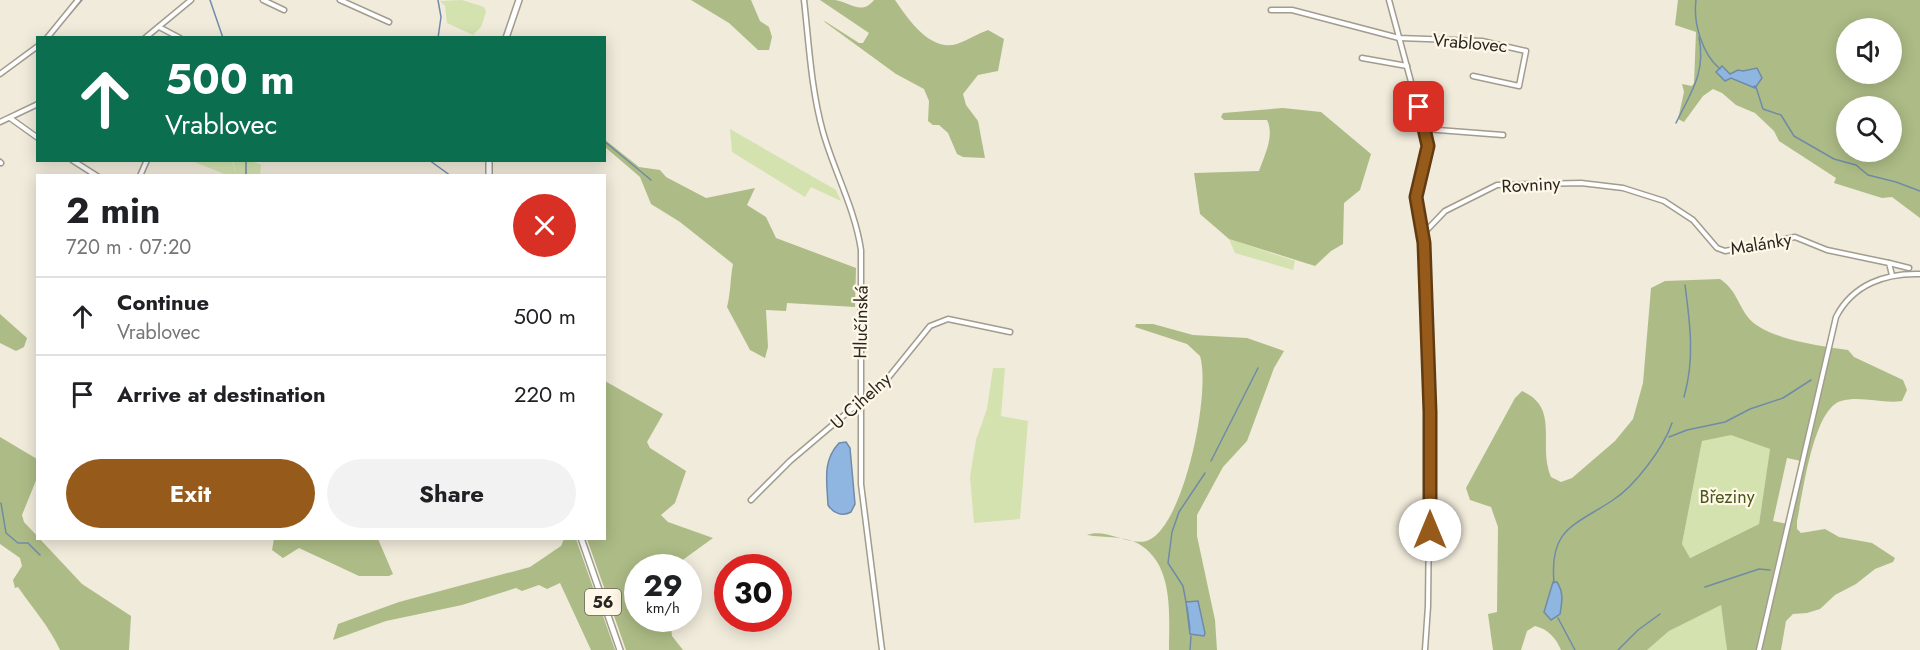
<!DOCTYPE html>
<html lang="en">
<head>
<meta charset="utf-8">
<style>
	body { margin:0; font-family:Jost,sans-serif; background:#f2f2f2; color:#202124; height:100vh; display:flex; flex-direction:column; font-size:22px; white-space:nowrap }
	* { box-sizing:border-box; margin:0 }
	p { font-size:20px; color:#757577 }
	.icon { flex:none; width:33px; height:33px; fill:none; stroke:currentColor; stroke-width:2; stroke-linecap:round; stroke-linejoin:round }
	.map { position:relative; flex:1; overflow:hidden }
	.panel { position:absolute; left:36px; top:174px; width:570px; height:366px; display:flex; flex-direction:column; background:#fff; border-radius:0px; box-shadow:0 3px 15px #0003 }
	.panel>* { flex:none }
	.guide { position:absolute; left:36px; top:36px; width:570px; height:126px; border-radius:0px; box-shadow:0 3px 15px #0003; background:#0b6e4f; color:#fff; overflow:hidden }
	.fabs { position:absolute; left:1836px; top:18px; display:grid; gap:12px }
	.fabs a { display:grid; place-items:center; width:66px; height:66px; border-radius:50%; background:#fff; box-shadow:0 3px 15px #0003; font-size:30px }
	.speed { position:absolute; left:624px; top:554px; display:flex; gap:12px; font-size:30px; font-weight:700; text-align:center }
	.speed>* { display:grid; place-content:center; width:78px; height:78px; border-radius:50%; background:#fff; box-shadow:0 3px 15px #0003; line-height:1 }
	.speed small { font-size:15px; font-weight:400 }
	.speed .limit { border:9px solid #d22; background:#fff; color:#111 }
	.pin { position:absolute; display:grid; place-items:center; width:51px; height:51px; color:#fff; margin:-26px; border-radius:12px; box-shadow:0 3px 9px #0006 }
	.me { position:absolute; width:66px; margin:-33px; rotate:0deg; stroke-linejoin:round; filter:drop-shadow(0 0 4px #0008) }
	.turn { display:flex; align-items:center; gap:21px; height:126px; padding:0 30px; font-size:27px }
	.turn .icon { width:78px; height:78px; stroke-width:2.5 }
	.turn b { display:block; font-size:42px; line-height:51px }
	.round { display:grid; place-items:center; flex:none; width:63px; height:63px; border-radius:32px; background:#f2f2f2 }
	.overview { display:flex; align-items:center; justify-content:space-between; height:102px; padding:0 30px }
	h1 { font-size:36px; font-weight:700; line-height:45px }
	.action { display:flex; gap:12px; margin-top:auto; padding:12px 30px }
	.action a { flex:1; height:69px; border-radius:36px; background:#965b1a; color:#fff; font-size:24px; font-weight:700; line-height:69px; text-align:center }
	.action a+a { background:#f2f2f2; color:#202124 }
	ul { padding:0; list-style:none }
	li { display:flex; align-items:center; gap:18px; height:78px; padding:0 30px; border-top:2px solid #e0e0e0 }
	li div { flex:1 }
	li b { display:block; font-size:22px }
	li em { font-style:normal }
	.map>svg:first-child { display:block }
</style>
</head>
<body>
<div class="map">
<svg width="1920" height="650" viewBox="0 0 1920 650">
	<rect width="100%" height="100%" fill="#f1ebdb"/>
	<g fill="#d3e2af">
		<polygon points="462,0 484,7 486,12 481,27 473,35 447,23 445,6 440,1"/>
		<polygon points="730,129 836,190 841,201 811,187 805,197 732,152"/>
		<polygon points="222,160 232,161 236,174 233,161 252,161 261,165 260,175 227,175 192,161"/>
		<polygon points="1229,239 1295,261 1293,270 1235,253"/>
		<polygon points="993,368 1005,368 1001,416 1028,421 1020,519 974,523 970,477 976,440 987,409"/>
		<polygon points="1731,434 1770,449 1759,524 1689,558 1682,544 1702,441"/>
		<polygon points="1717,605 1721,605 1723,611 1727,650 1647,650 1669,631"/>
	</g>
	<g fill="#adbc86" fill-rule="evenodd">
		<polygon points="691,0 751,0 760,21 769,27 772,37 769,50 758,50 729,23"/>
		<path d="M820 0C825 0 830 0 835 0 850 2 861 16 874 0H895C908 19 930 52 957 44 968 40 977 34 988 30L1004 39 998 71 978 75 963 94 966 105 978 121 985 158 963 157 957 154 948 133 939 125H933L928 121 929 101 924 89 896 74 826 23 823 20 859 43H863L869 33Z"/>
		<path d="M1678 0H1920V218L1892 197 1882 198 1834 183 1836 178 1779 141 1774 131 1755 113 1736 105 1722 93 1713 89 1703 96 1684 122 1678 119 1684 92 1682 84 1692 86 1694 83 1696 32 1675 25ZM1846 28H1892V74H1846ZM1846 106H1892V152H1846Z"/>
		<path d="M1283 108 1321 112 1371 154 1360 190 1344 203 1343 244 1331 251 1315 266 1229 239 1200 214 1194 173 1259 171C1264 156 1275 136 1267 120H1224L1221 117 1223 113Z"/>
		<path d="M604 139 639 167 660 170 666 177 706 198 755 188 747 205 766 217 776 238 856 268 855 307 787 303 786 311 766 310 768 347 765 358 750 350 727 307C731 292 730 279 733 264L680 222 651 204 640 177 605 147Z"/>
		<path d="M1720 279C1736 290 1737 302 1747 316 1763 339 1822 346 1848 350L1854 357 1903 380 1907 390 1902 401C1881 404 1861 395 1841 401 1813 409 1803 494 1797 521V529L1801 533 1825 529 1839 537 1872 543 1895 558 1893 562 1875 569 1856 584 1835 595 1820 609 1807 613 1793 614 1786 621 1781 650H1727L1721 605 1669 631 1647 650H1561C1556 638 1548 629 1535 626L1527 631 1521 650H1493L1488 614 1497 612 1498 527 1491 507 1470 500 1466 488 1515 398 1522 391C1561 408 1537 445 1551 477L1561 482 1572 478 1615 441 1633 419 1643 383 1651 288 1665 281ZM1731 435 1770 449 1759 524 1690 558 1682 544 1702 441ZM1787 458 1801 461 1787 524 1773 521Z"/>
		<polygon points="0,314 27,338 24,347 16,351 0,343"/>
		<path d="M1136 324H1153L1193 335 1247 338 1284 351 1274 368 1247 441 1223 467 1197 515V536L1215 620 1217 650H1169C1169 616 1174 568 1142 546 1127 535 1104 538 1087 535 1105 527 1132 548 1149 540 1185 523 1211 391 1200 356L1187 344 1135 327ZM1198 601 1205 633 1204 636 1190 634 1186 603Z"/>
		<polygon points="605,381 663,414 647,442 650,448 686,471 675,503 661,515 668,522 713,538 673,567 638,567 638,618 670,618 672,636 683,650 626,650 587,539 604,538"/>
		<path d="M0 437 37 459V478L22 515 24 522 82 584 131 616 129 650H60C49 626 33 609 18 587L15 588 13 580 22 566 20 558 0 544Z"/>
		<polygon points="274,539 378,539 393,574 389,576 359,576 299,548 283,558 272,550"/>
		<polygon points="576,539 615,650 591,650 560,583 547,589 539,585 522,591 516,588 462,605 386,621 333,640 338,624 399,602 530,567 561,546 564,539"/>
	</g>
	<g fill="#8fb6e1" stroke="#708ba7" stroke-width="1.5">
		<polygon points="1722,66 1730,74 1738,70 1743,71 1757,68 1762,78 1755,88 1731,78 1725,81 1716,72"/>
		<path d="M846 442 850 448 855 504 851 512C842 517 833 513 828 505 827 482 822 461 839 443Z"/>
		<path d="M1553 582H1557C1564 593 1562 602 1560 614L1551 620 1544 612Z"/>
		<polygon points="1198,601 1205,633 1204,636 1190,634 1186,602"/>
	</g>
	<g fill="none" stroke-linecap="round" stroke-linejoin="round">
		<g stroke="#708ba7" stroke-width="1.5">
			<polyline points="210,0 223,38"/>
			<polyline points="438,0 441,17 438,38"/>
			<path d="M1696 0C1693 23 1702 54 1720 69"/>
			<polyline points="56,30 82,0"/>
			<polyline points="0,76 36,50"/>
			<polyline points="1754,86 1756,87 1763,109 1781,115 1794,136 1834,159 1856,165 1868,175 1896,182 1920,191"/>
			<path d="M1676 123C1691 92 1706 73 1699 37"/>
			<polyline points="604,141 651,180"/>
			<polyline points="429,160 451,176"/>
			<polyline points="246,176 246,160"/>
			<path d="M1684 397C1695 359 1690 323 1685 285"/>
			<polyline points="1669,437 1687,430 1725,422 1750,409 1783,398 1811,380"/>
			<polyline points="1211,461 1258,368"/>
			<polyline points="1,503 6,533 18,543 28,543 40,555"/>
			<path d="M1554 583C1549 528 1574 526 1613 500 1635 486 1664 447 1672 423"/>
			<polyline points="1705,587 1759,569 1770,570"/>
			<polyline points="1186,602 1183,586 1168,563 1172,532 1179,512 1205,473"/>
			<polyline points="1187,607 1190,629"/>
			<polyline points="1558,618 1575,650"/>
			<polyline points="1190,650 1191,636"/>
			<polyline points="1618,650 1638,630 1660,614"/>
		</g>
		<defs>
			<g id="minor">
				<polyline points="263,0 284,10"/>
				<polyline points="340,0 389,22"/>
				<path d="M804 0C809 44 811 89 823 132 834 171 855 209 861 250V484L882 650"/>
				<polyline points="1389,0 1428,145 1416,197 1424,233 1430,428 1428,606 1425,650"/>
				<polyline points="1271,10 1292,10 1399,38 1482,41 1526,51 1519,86 1473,76"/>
				<polyline points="159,27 180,38"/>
				<polyline points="47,38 78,0"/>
				<polyline points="145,38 191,0"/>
				<polyline points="1362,58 1407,66"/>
				<polyline points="0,74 38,46"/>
				<polyline points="10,118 38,138"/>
				<polyline points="0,122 38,104"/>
				<polyline points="1425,129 1503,135"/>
				<polyline points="72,160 97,176"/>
				<polyline points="0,162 1,163"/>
				<polyline points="140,176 147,160"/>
				<polyline points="1424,233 1445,211 1497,185 1581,183 1623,188 1664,201 1693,220 1717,248 1725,251 1795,237 1827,250 1889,263 1892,275"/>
				<polyline points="1889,263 1909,268"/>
				<polyline points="751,500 790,461 888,378 930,326 948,319 1010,332"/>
				<path d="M1759 650 1836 317C1853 284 1886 273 1920 274"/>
			</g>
			<g id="major">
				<polyline points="506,38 519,0"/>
				<polyline points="489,160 489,176"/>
				<polyline points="581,538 620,650"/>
			</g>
		</defs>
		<use href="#minor" stroke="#a29c8e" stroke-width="7"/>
		<use href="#major" stroke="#a29c8e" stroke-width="8"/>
		<use href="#minor" stroke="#fff" stroke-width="4"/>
		<use href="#major" stroke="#fff" stroke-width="5"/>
	</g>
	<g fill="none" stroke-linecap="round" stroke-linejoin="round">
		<defs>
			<polyline id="route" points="1419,107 1428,146 1416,197 1424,243 1430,412 1430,530"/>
		</defs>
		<use href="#route" stroke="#623b11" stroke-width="15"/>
		<use href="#route" stroke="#965b1a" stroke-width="10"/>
	</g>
	<g text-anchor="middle" stroke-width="4.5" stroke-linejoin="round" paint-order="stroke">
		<rect fill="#fff8e8" stroke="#68655c" stroke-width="1.5" x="585" y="589" width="36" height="26" rx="4.5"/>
		<g font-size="16" font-weight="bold" fill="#282620">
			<text x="603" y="608">56</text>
		</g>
		<g font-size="18" fill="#282620" stroke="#fff8e8">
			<text transform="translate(1470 43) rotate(5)" y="6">Vrablovec</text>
			<text transform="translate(1531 185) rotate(-3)" y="6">Rovniny</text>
			<text transform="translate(1761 244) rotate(-9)" y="6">Malánky</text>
			<text transform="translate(861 322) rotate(-89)" y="6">Hlučínská</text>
			<text transform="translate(861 401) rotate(-42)" y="6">U Cihelny</text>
		</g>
		<g font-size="18" fill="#49571b" stroke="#fff8e8">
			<text x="1727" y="503">Březiny</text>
		</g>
	</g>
</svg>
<div class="fabs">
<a><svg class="icon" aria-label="sound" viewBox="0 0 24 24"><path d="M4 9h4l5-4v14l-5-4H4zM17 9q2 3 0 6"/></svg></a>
<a><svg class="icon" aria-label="search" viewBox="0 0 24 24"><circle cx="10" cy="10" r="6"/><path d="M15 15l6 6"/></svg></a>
</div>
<div class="speed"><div>29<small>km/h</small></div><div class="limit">30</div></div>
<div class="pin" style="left:1419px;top:107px;background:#d93025"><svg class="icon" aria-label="arrive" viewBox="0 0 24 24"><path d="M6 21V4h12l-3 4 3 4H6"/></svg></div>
<svg class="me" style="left:1430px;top:530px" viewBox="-20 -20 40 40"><circle r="19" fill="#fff"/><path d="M0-13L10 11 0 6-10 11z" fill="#965b1a"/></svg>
<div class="guide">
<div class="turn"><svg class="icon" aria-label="ahead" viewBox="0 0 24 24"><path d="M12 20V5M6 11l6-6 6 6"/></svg><div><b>500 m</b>Vrablovec</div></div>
</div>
<section class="panel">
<div class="overview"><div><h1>2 min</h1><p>720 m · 07:20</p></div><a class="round" style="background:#d93025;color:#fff"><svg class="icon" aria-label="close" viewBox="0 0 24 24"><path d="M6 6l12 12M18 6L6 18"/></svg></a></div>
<ul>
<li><svg class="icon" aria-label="ahead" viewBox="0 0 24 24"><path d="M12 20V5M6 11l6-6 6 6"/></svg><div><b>Continue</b><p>Vrablovec</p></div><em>500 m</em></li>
<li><svg class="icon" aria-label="arrive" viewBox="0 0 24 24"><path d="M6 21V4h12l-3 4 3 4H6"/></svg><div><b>Arrive at destination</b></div><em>220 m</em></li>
</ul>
<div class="action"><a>Exit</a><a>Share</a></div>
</section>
</div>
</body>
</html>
